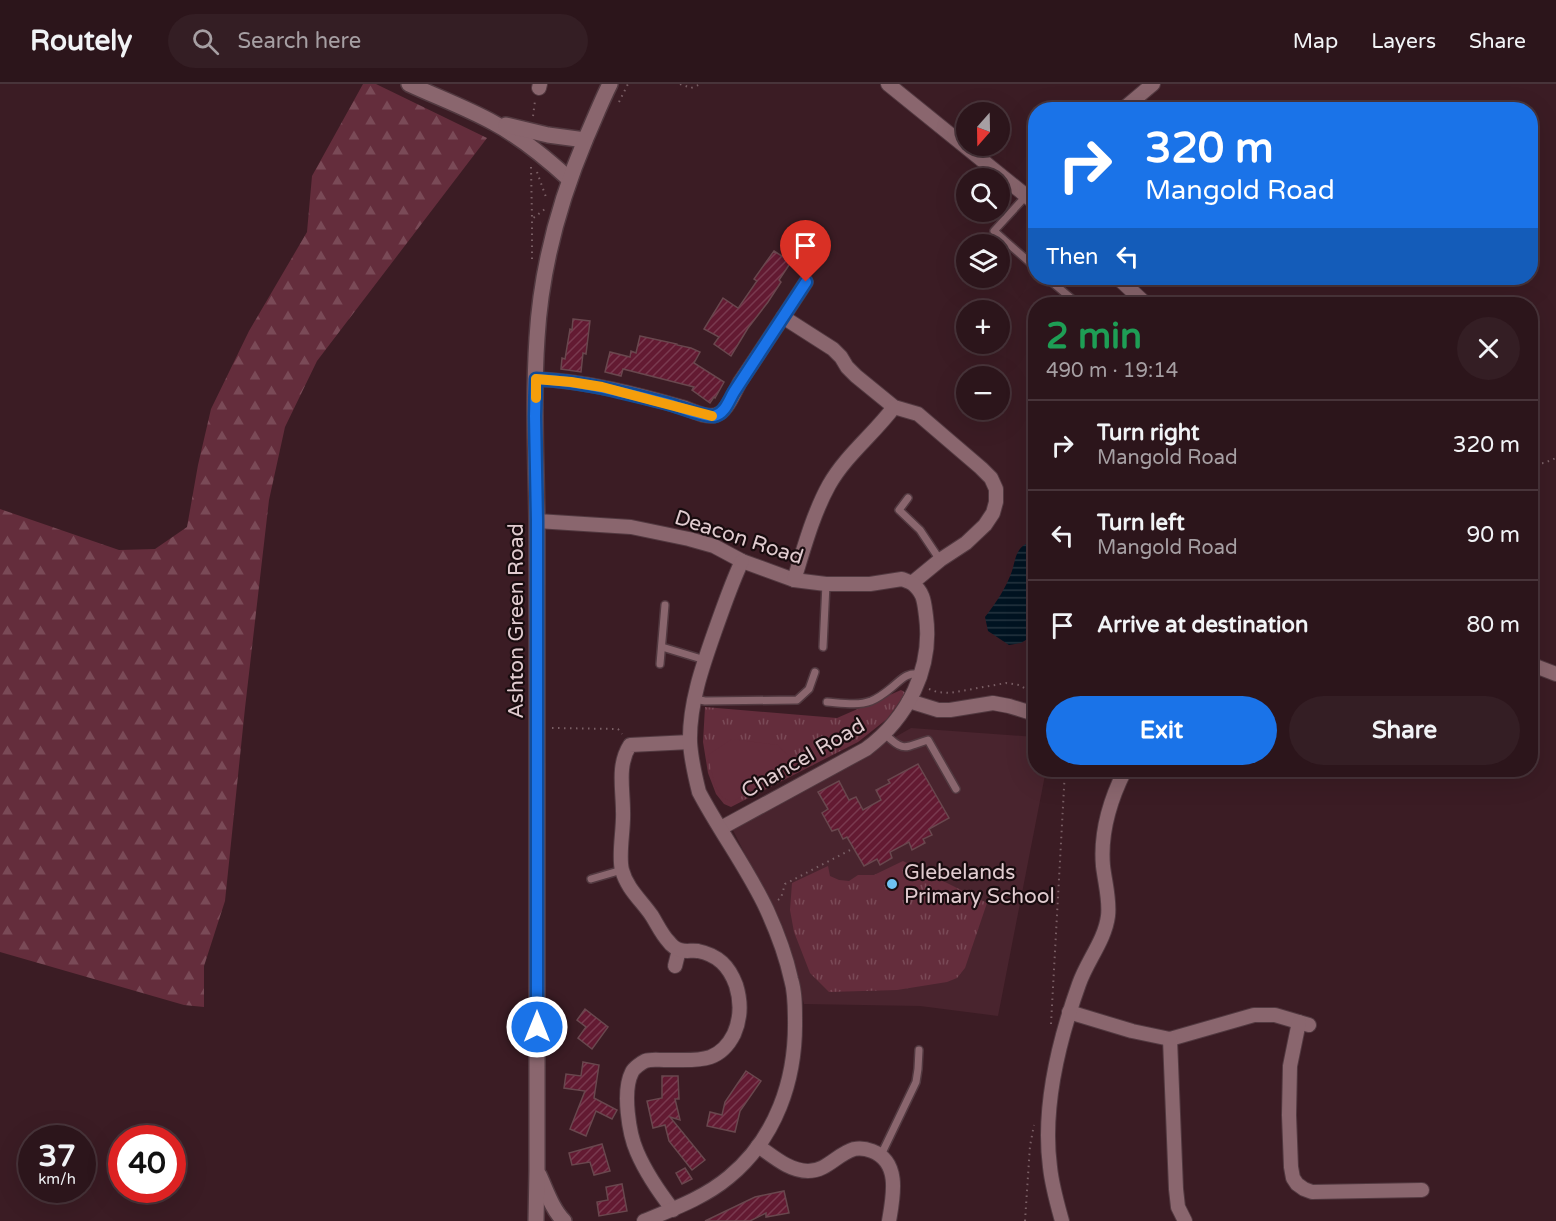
<!DOCTYPE html>
<html lang="en">
<head>
<meta charset="utf-8">
<style>
	body { margin:0; font-family:"Varela Round",sans-serif; background:#341e24; color:#f1f3f6; height:100vh; display:flex; flex-direction:column; font-size:22px; white-space:nowrap }
	* { box-sizing:border-box; margin:0 }
	p { font-size:20px; color:#a69fa3 }
	.icon { flex:none; width:33px; height:33px; fill:none; stroke:currentColor; stroke-width:2; stroke-linecap:round; stroke-linejoin:round }
	.map { position:relative; flex:1; overflow:hidden }
	.side { position:absolute; left:1028px; top:213px; width:510px; height:480px; display:flex; flex-direction:column; background:#2c151b; border-radius:24px; box-shadow:0 6px 24px #0002,0 0 0 2px #48343a }
	.side>* { flex:none }
	.guide { position:absolute; left:1028px; top:18px; width:510px; height:183px; border-radius:24px; box-shadow:0 6px 24px #0002,0 0 0 2px #48343a; background:#1a73e8; color:#fff; overflow:hidden }
	.needle { width:39px; rotate:200deg }
	.tools { position:absolute; left:956px; top:18px; display:grid; gap:12px }
	.tools a { display:grid; place-items:center; width:54px; height:54px; border-radius:50%; background:#2c151b; box-shadow:0 6px 24px #0002,0 0 0 2px #48343a; font-size:30px }
	.speed { position:absolute; left:18px; top:1041px; display:flex; gap:12px; font-size:30px; font-weight:700; text-align:center }
	.speed>* { display:grid; place-content:center; width:78px; height:78px; border-radius:50%; background:#2c151b; box-shadow:0 6px 24px #0002,0 0 0 2px #48343a; line-height:1 }
	.speed small { font-size:15px; font-weight:400 }
	.speed .limit { border:9px solid #d22; background:#fff; color:#111 }
	.pin { position:absolute; display:grid; place-items:center; width:51px; height:51px; color:#fff; margin:-62px -26px; border-radius:50% 50% 50% 0; rotate:-45deg; box-shadow:0 0 6px #0007 }
	.pin .icon { rotate:45deg }
	.me { position:absolute; width:66px; margin:-33px; rotate:0deg; stroke-linejoin:round; filter:drop-shadow(0 0 4px #0008) }
	.turn { display:flex; align-items:center; gap:21px; height:126px; padding:0 18px; font-size:27px }
	.turn .icon { width:78px; height:78px; stroke-width:2.5 }
	.turn b { display:block; font-size:42px; line-height:51px }
	.then { display:flex; align-items:center; height:57px; padding:0 18px; background:#0003; gap:12px; font-size:22px }
	.round { display:grid; place-items:center; flex:none; width:63px; height:63px; border-radius:32px; background:#341e24 }
	.summary { display:flex; align-items:center; justify-content:space-between; height:102px; padding:0 18px }
	h1 { font-size:36px; font-weight:700; line-height:45px; color:#1e9e55 }
	.primary-button { display:flex; gap:12px; margin-top:auto; padding:12px 18px }
	.primary-button a { flex:1; height:69px; border-radius:36px; background:#1a73e8; color:#fff; font-size:24px; font-weight:700; line-height:69px; text-align:center }
	.primary-button a+a { background:#341e24; color:#f1f3f6 }
	ul { padding:0; list-style:none }
	li { display:flex; align-items:center; gap:18px; height:90px; padding:0 18px; border-top:2px solid #48343a }
	li div { flex:1 }
	li b { display:block; font-size:22px }
	li em { font-style:normal }
	header { display:flex; align-items:center; gap:36px; box-sizing:border-box; height:84px; padding:0 30px; background:#2c151b; border-bottom:2px solid #48343a }
	header strong { font-size:28px }
	nav { display:flex; gap:33px; margin-inline-start:auto; font-size:21px }
	.search { width:420px; height:54px; background:#341e24; display:flex; align-items:center; gap:15px; box-sizing:border-box; padding:0 21px; border-radius:33px; color:#a69fa3; font-size:22px }
	.map>svg:first-child { display:block }
</style>
</head>
<body>
<header>
<strong>Routely</strong>
<div class="search"><svg class="icon" aria-label="search" viewBox="0 0 24 24"><circle cx="10" cy="10" r="6"/><path d="M15 15l6 6"/></svg>Search here</div>
<nav><a>Map</a><a>Layers</a><a>Share</a></nav>
</header>
<div class="map">
<svg width="1556" height="1137" viewBox="0 0 1556 1137">
	<defs>
		<pattern id="grass-tufts" width="24" height="20" patternUnits="userSpaceOnUse" patternTransform="scale(1.5)"><rect width="24" height="20" fill="#642d3c"/><path d="M3 7l-1-3M5 7V3M7 7l1-3M15 17l-1-3M17 17v-4M19 17l1-3" fill="none" stroke="#7a4a57"/></pattern>
		<pattern id="forest-firs" width="22" height="20" patternUnits="userSpaceOnUse" patternTransform="scale(1.5)"><rect width="22" height="20" fill="#642d3c"/><path d="M5 1l3.5 6h-7zM16 11l3.5 6h-7z" fill="#7a4a57"/></pattern>
		<pattern id="water-rules" width="6" height="5" patternUnits="userSpaceOnUse" patternTransform="scale(1.5)"><rect width="6" height="5" fill="#001321"/><path d="M0 2.5h6" fill="none" stroke="#253440"/></pattern>
		<pattern id="building-hatch" width="6" height="6" patternUnits="userSpaceOnUse" patternTransform="scale(1.5)"><rect width="6" height="6" fill="#631a32"/><path d="M-1 1l2-2M0 6l6-6M5 7l2-2" fill="none" stroke="#793a4f"/></pattern>
	</defs>
	<rect width="100%" height="100%" fill="#3b1c24"/>
	<polygon fill="#49242e" points="911,644 1035,653 1035,686 1046,686 998,932 920,922 804,920 787,855 733,746"/>
	<g fill="url(#grass-tufts)">
		<polygon points="901,606 906,609 887,635 858,658 731,723 724,720 716,710 708,689 703,658 705,623 837,634"/>
		<polygon points="903,777 987,819 965,884 957,894 947,898 897,906 829,908 810,889 794,848 790,826 792,799 828,782 830,792 839,796 849,797 858,791 874,791"/>
	</g>
	<polygon fill="url(#forest-firs)" points="363,0 376,0 487,54 317,277 285,343 269,416 245,624 225,817 204,882 204,923 184,921 0,868 0,425 119,466 155,465 187,443 198,381 211,325 249,247 307,148 312,92"/>
	<polygon fill="#642d3c" points="732,655 778,661 789,673 786,686 732,718 723,714 715,702 708,671"/>
	<path fill="url(#water-rules)" d="M1033 456 1035 457V540L1029 554 1021 559 1009 561 988 547 985 533C996 519 1006 504 1012 487 1014 481 1015 473 1018 468 1021 462 1027 459 1033 456Z"/>
	<g fill="url(#building-hatch)" stroke="#69474e" stroke-width="1.5">
		<polygon points="774,167 791,178 779,196 781,198 768,218 748,244 731,272 714,260 719,253 704,245 723,214 738,224 739,223 757,197 754,195"/>
		<polygon points="573,235 590,237 586,270 583,269 581,288 561,285 562,274 565,275 570,245 572,246"/>
		<polygon points="640,252 677,260 677,261 691,264 700,268 694,279 724,298 715,314 714,313 710,319 692,306 694,303 623,285 621,292 605,288 610,268 630,273 631,267 636,269"/>
		<polygon points="918,680 949,734 929,745 932,751 923,755 925,759 912,766 909,758 890,768 892,774 880,781 877,775 864,782 847,753 843,755 838,745 832,747 822,729 828,725 818,708 839,697 849,716 856,713 863,726 881,716 876,706 890,699 888,696"/>
		<polygon points="585,925 608,943 592,965 578,954 586,943 577,936"/>
		<polygon points="583,978 599,981 594,1014 617,1026 612,1035 596,1027 586,1052 570,1045 585,1007 564,1004 566,990 581,992"/>
		<polygon points="746,987 761,997 740,1027 735,1048 707,1042 710,1028 722,1031 725,1018"/>
		<polygon points="662,992 678,992 679,1015 675,1015 680,1036 670,1033 705,1076 692,1086 669,1057 665,1041 653,1044 647,1017 662,1014"/>
		<polygon points="602,1060 610,1087 594,1091 590,1078 572,1081 569,1069"/>
		<polygon points="685,1084 692,1095 682,1100 676,1089"/>
		<polygon points="622,1100 627,1127 599,1132 597,1118 608,1116 606,1103"/>
		<polygon points="784,1107 789,1129 766,1133 766,1129 750,1137 705,1137 755,1113"/>
	</g>
	<g fill="none" stroke-linecap="round" stroke-linejoin="round">
		<defs>
			<g id="service">
				<polyline points="1026,112 994,147 1035,183"/>
				<polyline points="1047,194 1078,220"/>
				<polyline points="908,414 899,426 920,446 940,476"/>
				<polyline points="662,563 705,576"/>
				<polyline points="823,563 826,500"/>
				<polyline points="660,580 665,521"/>
				<polyline points="695,615 705,617 797,616 809,605 815,588"/>
				<path d="M827 618C841 619 858 622 871 617 878 614 885 609 891 604 901 596 906 588 920 590"/>
				<path d="M885 650C904 669 905 663 928 656L956 705"/>
				<polyline points="591,795 622,786"/>
				<polyline points="881,1071 916,998 918,985 919,966"/>
			</g>
			<g id="minor">
				<polyline points="888,0 1035,119"/>
				<polyline points="539,4 540,0"/>
				<polyline points="1122,26 1153,0"/>
				<polyline points="1118,194 1146,220"/>
				<path d="M536 295C586 297 637 310 685 324 695 328 710 336 720 329 728 324 735 307 740 298 762 265 784 232 806 198"/>
				<polyline points="537,437 631,443 689,455 714,462 742,477 794,496 826,500 870,500 902,495 912,499 940,476 966,459 985,441 993,429 996,418 996,405 991,394 981,384 918,330 894,323 856,292 847,283 841,273 833,265 783,233"/>
				<path d="M794 496C804 464 813 430 829 401 846 371 874 350 894 323"/>
				<polyline points="1530,580 1556,590"/>
				<polyline points="909,617 938,626 950,626 993,619 1009,622 1035,630"/>
				<path d="M721 744 866 665C908 634 933 584 926 532 924 517 924 509 912 499"/>
				<polyline points="675,882 679,866"/>
				<polyline points="1069,928 1132,947 1170,955 1254,931 1275,931 1309,941"/>
				<polyline points="1299,938 1290,982 1289,1031 1291,1083 1293,1094 1297,1100 1304,1105 1312,1108 1422,1106"/>
				<polyline points="1170,955 1176,1105 1178,1123 1185,1137"/>
				<path d="M758 1062C773 1072 789 1087 808 1087 827 1087 837 1070 854 1065 859 1064 867 1065 872 1067 901 1078 893 1113 889 1137"/>
				<path d="M673 1126C659 1108 646 1089 637 1068 629 1050 622 1007 632 988 634 984 641 979 645 977 651 975 658 976 664 976 694 975 718 982 734 950 741 934 741 917 736 901 729 882 718 871 698 867 692 866 686 868 680 866 676 865 671 861 669 858 662 851 657 840 652 832 642 817 627 805 622 786 618 771 624 745 623 727 623 705 617 681 630 661L690 658"/>
				<path d="M644 1137C673 1125 704 1114 729 1093 776 1054 796 996 795 936 795 922 795 908 791 895 786 872 777 848 767 826 748 785 720 748 699 708 695 692 691 675 690 658 689 618 704 578 717 541 725 519 732 498 742 477"/>
				<path d="M1062 1137C1057 1119 1052 1102 1050 1083 1042 1023 1059 956 1079 900 1087 877 1105 856 1108 832 1110 816 1105 799 1103 782 1100 748 1110 716 1125 686"/>
			</g>
			<g id="tertiary">
				<path d="M409 0C437 13 467 24 494 39 522 54 546 74 569 95"/>
				<polyline points="506,41 548,51 585,56"/>
				<path d="M539 1091C546 1106 552 1125 564 1137"/>
				<path d="M536 1137 537 1086V437C536 376 533 314 537 254 541 185 559 118 586 54 594 36 601 18 610 0"/>
			</g>
		</defs>
		<use href="#service" stroke="#523940" stroke-width="10"/>
		<use href="#minor" stroke="#523940" stroke-width="16"/>
		<use href="#tertiary" stroke="#523940" stroke-width="18"/>
		<g stroke="#7a5f65" stroke-width="2" stroke-dasharray="1.5 4.5" stroke-linecap="butt">
			<polyline points="680,0 691,4 701,0"/>
			<polyline points="619,18 628,0"/>
			<polyline points="533,32 535,17"/>
			<polyline points="531,83 532,134"/>
			<polyline points="537,88 547,116"/>
			<polyline points="532,175 532,135 545,125"/>
			<polyline points="1530,380 1544,379 1556,374"/>
			<polyline points="929,605 937,608 950,609 1006,599 1019,601 1035,610"/>
			<polyline points="552,644 618,645 622,650"/>
			<polyline points="778,816 781,814 785,800 852,765"/>
			<polyline points="1051,940 1065,686"/>
			<polyline points="1025,1137 1030,1062 1034,1041"/>
		</g>
		<use href="#service" stroke="#8a666e" stroke-width="7"/>
		<use href="#minor" stroke="#8a666e" stroke-width="14"/>
		<use href="#tertiary" stroke="#8a666e" stroke-width="15"/>
	</g>
	<g fill="none" stroke-linecap="round" stroke-linejoin="round">
		<defs>
			<path id="route" d="M537 943V437L535 332 536 295C582 297 625 309 669 320 680 323 704 333 714 332 725 330 729 316 734 308L806 198"/>
		</defs>
		<use href="#route" stroke="#114b97" stroke-width="15"/>
		<use href="#route" stroke="#1a73e8" stroke-width="10"/>
		<polyline stroke="#f59e0b" stroke-width="10" points="536,314 536,295 571,298 602,303 712,332"/>
	</g>
	<circle fill="#6ec2f3" stroke="#190c0f" stroke-width="2" cx="892" cy="800" r="6"/>
	<g text-anchor="middle" stroke-width="4.5" stroke-linejoin="round" paint-order="stroke">
		<g font-size="21" fill="#e1ccd0" stroke="#190c0f">
			<text transform="translate(739 453) rotate(18)" y="7">Deacon Road</text>
			<text transform="translate(516 537) rotate(-90)" y="7">Ashton Green Road</text>
			<text transform="translate(803 674) rotate(-30)" y="7">Chancel Road</text>
		</g>
		<g font-size="21" fill="#e1ccd0" stroke="#190c0f" text-anchor="start">
			<text x="904" y="795">Glebelands<tspan x="904" dy="24">Primary School</tspan></text>
		</g>
	</g>
</svg>
<div class="tools">
<a><svg class="needle" viewBox="-14 -14 28 28"><path d="M0-13l5 13h-10z" fill="#e53935"/><path d="M0 13l5-13h-10z" fill="#a69fa3"/></svg></a>
<a><svg class="icon" aria-label="search" viewBox="0 0 24 24"><circle cx="10" cy="10" r="6"/><path d="M15 15l6 6"/></svg></a>
<a><svg class="icon" aria-label="layers" viewBox="0 0 24 24"><path d="M12 4l9 5-9 5-9-5zM3 14l9 5 9-5"/></svg></a>
<a>+</a>
<a>−</a>
</div>
<div class="speed"><div>37<small>km/h</small></div><div class="limit">40</div></div>
<div class="pin" style="left:806px;top:198px;background:#d93025"><svg class="icon" aria-label="arrive" viewBox="0 0 24 24"><path d="M6 21V4h12l-3 4 3 4H6"/></svg></div>
<svg class="me" style="left:537px;top:943px" viewBox="-20 -20 40 40"><circle r="17" fill="#1a73e8" stroke="#fff" stroke-width="3"/><path d="M0-11L8 9 0 5-8 9z" fill="#fff"/></svg>
<div class="guide">
<div class="turn"><svg class="icon" aria-label="right" viewBox="0 0 24 24"><path d="M7 20v-9h11M14 6l5 5-5 5"/></svg><div><b>320 m</b>Mangold Road</div></div>
<div class="then">Then<svg class="icon" aria-label="left" viewBox="0 0 24 24"><path d="M17 20v-9H6M10 6l-5 5 5 5"/></svg></div>
</div>
<section class="side">
<div class="summary"><div><h1>2 min</h1><p>490 m · 19:14</p></div><a class="round"><svg class="icon" aria-label="close" viewBox="0 0 24 24"><path d="M6 6l12 12M18 6L6 18"/></svg></a></div>
<ul>
<li><svg class="icon" aria-label="right" viewBox="0 0 24 24"><path d="M7 20v-9h11M14 6l5 5-5 5"/></svg><div><b>Turn right</b><p>Mangold Road</p></div><em>320 m</em></li>
<li><svg class="icon" aria-label="left" viewBox="0 0 24 24"><path d="M17 20v-9H6M10 6l-5 5 5 5"/></svg><div><b>Turn left</b><p>Mangold Road</p></div><em>90 m</em></li>
<li><svg class="icon" aria-label="arrive" viewBox="0 0 24 24"><path d="M6 21V4h12l-3 4 3 4H6"/></svg><div><b>Arrive at destination</b></div><em>80 m</em></li>
</ul>
<div class="primary-button"><a>Exit</a><a>Share</a></div>
</section>
</div>
</body>
</html>
